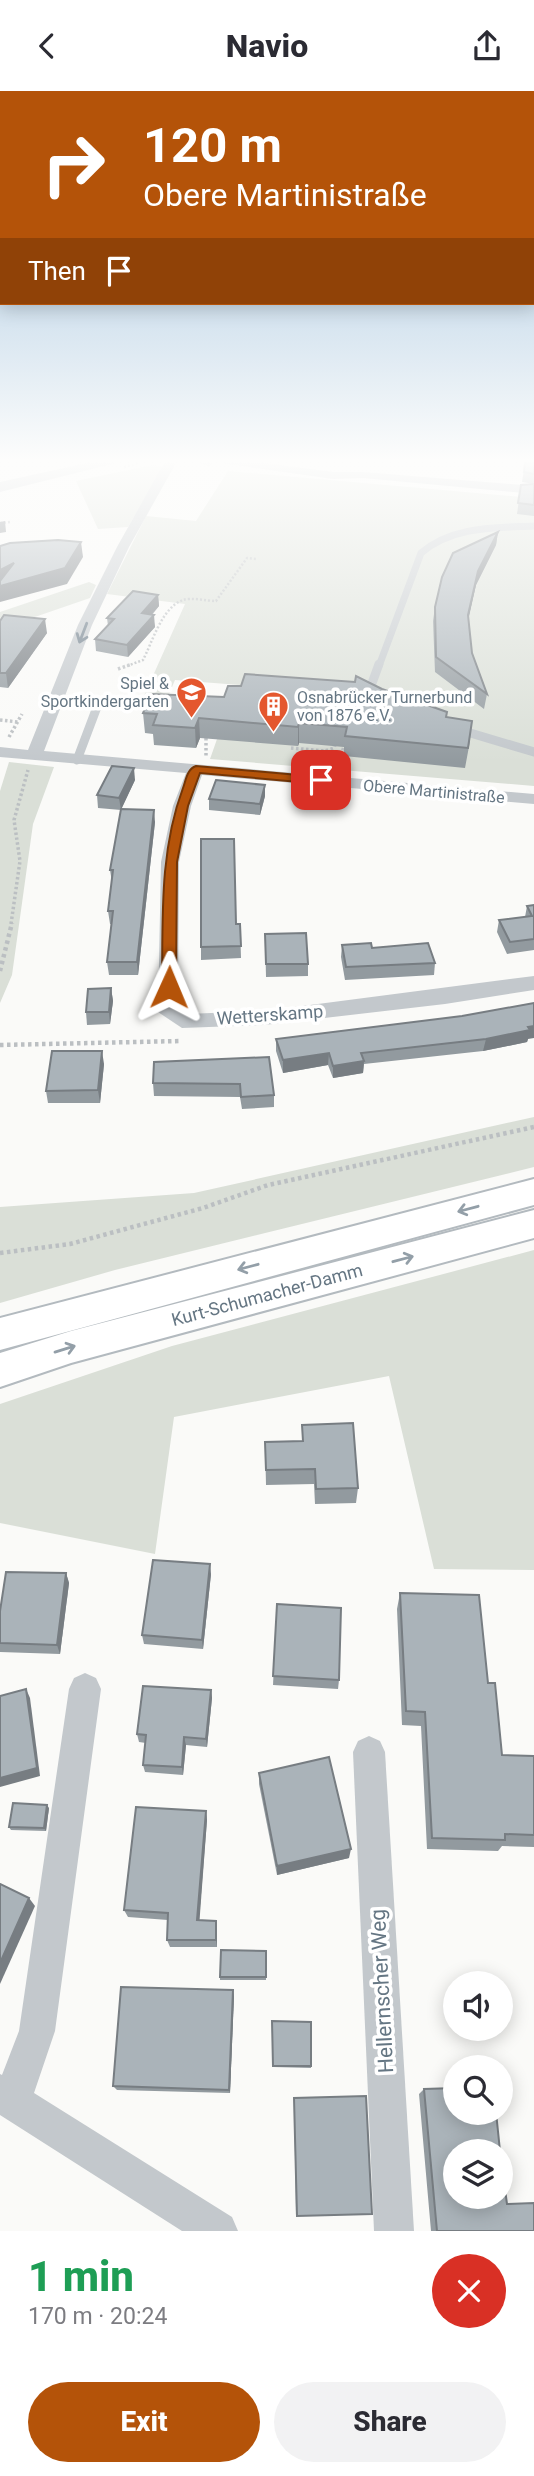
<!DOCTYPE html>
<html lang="en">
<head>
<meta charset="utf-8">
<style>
	body { margin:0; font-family:Roboto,sans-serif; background:#f2f2f3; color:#2b2b33; height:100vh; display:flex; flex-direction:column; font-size:26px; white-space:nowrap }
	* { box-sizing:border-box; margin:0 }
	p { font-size:23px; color:#7c7c81 }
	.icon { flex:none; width:38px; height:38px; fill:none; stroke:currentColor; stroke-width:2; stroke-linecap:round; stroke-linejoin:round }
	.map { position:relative; height:2140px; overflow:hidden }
	.details { display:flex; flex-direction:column; background:#fff; flex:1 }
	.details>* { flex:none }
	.hud { position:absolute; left:0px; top:0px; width:536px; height:214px; box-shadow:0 4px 18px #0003; background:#b45309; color:#fff; overflow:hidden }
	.buttons { position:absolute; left:443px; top:1880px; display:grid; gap:14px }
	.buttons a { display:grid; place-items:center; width:70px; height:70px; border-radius:50%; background:#fff; box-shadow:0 4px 18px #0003; font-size:35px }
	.pin { position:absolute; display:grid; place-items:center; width:60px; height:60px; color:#fff; margin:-30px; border-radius:14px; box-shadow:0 4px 10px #0006 }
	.me { position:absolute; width:77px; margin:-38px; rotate:1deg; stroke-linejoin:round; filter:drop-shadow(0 0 5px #0008) }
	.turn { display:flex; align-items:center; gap:24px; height:147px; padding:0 28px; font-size:32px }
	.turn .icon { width:91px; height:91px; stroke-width:2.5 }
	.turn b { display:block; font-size:49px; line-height:60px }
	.then { display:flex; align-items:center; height:66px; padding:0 28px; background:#0003; gap:14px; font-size:26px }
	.round { display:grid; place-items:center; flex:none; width:74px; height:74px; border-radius:37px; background:#f2f2f3 }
	.summary { display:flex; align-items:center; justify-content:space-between; height:119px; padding:0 28px }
	h1 { font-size:42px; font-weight:800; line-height:52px; color:#1e9e55 }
	.action { display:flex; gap:14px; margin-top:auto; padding:14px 28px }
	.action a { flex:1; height:80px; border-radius:42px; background:#b45309; color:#fff; font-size:28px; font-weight:800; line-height:80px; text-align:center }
	.action a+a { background:#f2f2f3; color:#2b2b33 }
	header { display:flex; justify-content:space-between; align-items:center; height:91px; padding:0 28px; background:#fff; font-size:32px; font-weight:800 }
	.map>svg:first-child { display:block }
</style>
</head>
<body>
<header><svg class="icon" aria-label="back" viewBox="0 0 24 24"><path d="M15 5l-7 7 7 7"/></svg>Navio<svg class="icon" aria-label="share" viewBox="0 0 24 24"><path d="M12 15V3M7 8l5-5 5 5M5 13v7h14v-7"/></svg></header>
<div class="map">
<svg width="534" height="2140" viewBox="0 0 534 2140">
	<rect width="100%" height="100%" fill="#fafaf8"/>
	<g fill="#dadfd7">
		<polygon points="152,374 164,375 128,436 98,438 76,390"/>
		<polygon points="228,380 534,407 534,695 210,668 229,614 306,599 175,589 162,620 139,616 185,513 107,503 146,425 196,430"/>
		<polygon points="89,491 96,494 90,507 0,538 0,521"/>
		<polygon points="9,671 54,676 33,733 12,884 0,912 0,700"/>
		<polygon points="534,1026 534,1076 115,1179 0,1212 0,1116 194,1102"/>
		<polygon points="534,1159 534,1479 434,1478 389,1285 174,1326 155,1463 0,1432 0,1313 172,1255"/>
	</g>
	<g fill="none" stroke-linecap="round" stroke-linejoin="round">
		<defs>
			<g id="secondary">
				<polygon points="534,1088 534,1114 0,1259 0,1227"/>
				<polygon points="534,1119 534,1147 71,1272 0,1296 0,1262 71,1240"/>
			</g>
		</defs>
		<use href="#secondary" stroke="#b3babf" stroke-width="4"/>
		<g stroke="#bbbfc2" stroke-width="2.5" stroke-dasharray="2 2" stroke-linecap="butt">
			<polyline points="124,376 139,372"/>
			<polyline points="0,432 11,431"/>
			<path d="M127 575 143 569C152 552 162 516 183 509 191 506 207 510 216 510L247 467 257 468"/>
		</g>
		<g stroke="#bbbfc2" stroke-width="3.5" stroke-dasharray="2.5 2.5" stroke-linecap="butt">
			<polyline points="118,578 132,573"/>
			<polyline points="0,629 18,631"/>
			<polyline points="9,646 22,623"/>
			<polyline points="206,647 206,665"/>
			<polyline points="291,657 325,660 334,657 336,651"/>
			<polyline points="323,668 341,666 345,651"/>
			<polyline points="11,833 20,770 14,729 28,679"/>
		</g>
		<g stroke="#bbbfc2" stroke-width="4.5" stroke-dasharray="3.5 3.5" stroke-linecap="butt">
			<polyline points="0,880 12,832"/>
			<polyline points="0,954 181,950"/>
			<polyline points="0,1162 70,1153 203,1117 268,1094 534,1036"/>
		</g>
		<path stroke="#c3c8cc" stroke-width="7" d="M379 575 421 462C453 435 494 437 534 435"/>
		<g stroke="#c3c8cc" stroke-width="9">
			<polyline points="376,606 371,595 379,573"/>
			<polyline points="457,638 534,661"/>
			<polyline points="77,669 97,616"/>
		</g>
		<g fill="#c3c8cc" fill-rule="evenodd">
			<polygon points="164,372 176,372 129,456 92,534 44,660 534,703 534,713 202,684 191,715 179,771 178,918 186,923 264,920 534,885 534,899 445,913 264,934 182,937 158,921 161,771 173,715 186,682 0,666 0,656 28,659 78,534 117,456"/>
			<polygon points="200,372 214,372 209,375"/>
			<polygon points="221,372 265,372 333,381 363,381 534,395 534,403 363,387 333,388"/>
			<polygon points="85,1582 96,1587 101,1598 55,1940 34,2002 232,2126 238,2140 182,2140 0,2024 0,1983 2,1984 19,1940 69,1598 74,1587"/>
			<polygon points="369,1645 380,1650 385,1661 414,2140 374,2140 353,1661 358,1650"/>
		</g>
		<polygon fill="#c3c8cc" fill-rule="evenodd" points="87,372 116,372 0,401 0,391"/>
		<use href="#secondary" fill="#fff" fill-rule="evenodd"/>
	</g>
	<g fill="#929a9f">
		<polygon points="525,372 534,372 534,393 522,391"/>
		<polygon points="534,393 534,425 517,423 521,394"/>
		<polygon points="498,441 496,454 476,494 468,528 472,562 487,603 484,618 435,581 433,530 435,516"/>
		<polygon points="158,504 159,515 152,524 155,536 128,566 96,560 95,548 108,535 107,527"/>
		<polygon points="0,530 47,542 8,597 0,596"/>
		<polygon points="382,598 446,626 470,650 465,677 344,665 344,656 299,652 298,655 200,647 196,657 154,654 153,643 145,642 143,622 224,606"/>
		<polygon points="135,689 121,718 155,731 138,884 109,884 107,871 112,833 110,833 108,820 112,791 110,779 121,719 98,717 97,704"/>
		<polygon points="265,705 260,724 209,719 209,708"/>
		<polygon points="534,814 534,859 507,863 497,841 499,829 525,826 527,815"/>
		<polygon points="236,833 240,833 241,867 201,869 201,856"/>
		<polygon points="265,843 308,873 308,885 266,886"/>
		<polygon points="342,854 372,857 435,872 434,884 345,889 341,866"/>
		<polygon points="111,897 113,910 110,933 87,934 86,921"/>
		<polygon points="276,948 528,948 527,951 483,960 364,973 363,982 333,987 328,974 283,982 276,960"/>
		<polygon points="269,966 274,1004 274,1016 242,1018 240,1006 154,1005 153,992"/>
		<polygon points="104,973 100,1012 48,1012 46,1000"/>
		<polygon points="302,1334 358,1397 356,1412 315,1413 314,1393 266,1394 265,1351 302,1350"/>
		<polygon points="66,1482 69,1492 60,1563 0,1561 0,1520"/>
		<polygon points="211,1483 203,1558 144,1553 142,1544"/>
		<polygon points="400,1502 488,1592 502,1664 534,1665 534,1756 502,1755 498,1760 427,1758 421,1635 402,1634 397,1518"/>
		<polygon points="277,1513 339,1589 338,1598 273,1594"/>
		<polygon points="211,1599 212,1607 207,1656 186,1654 183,1684 145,1681 143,1674 146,1652 139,1651 137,1643"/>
		<polygon points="259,1682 349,1767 277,1784 259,1693"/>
		<polygon points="49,1717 46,1740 11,1739 9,1736"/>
		<polygon points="206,1720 207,1729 199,1829 216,1830 217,1836 217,1856 170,1856 167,1849 168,1829 128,1826 124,1819"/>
		<polygon points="266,1860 266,1889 220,1889 220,1886"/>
		<polygon points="233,1899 234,1905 230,2002 117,1999 113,1995"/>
		<polygon points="272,1930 311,1975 311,1977 273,1976"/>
		<polygon points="424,1998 507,2113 534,2140 431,2140 419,2003"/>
		<polygon points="294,2007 372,2123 296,2125"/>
	</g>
	<g fill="#777d82">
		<polygon points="5,430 6,441 0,442 0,431"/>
		<polygon points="498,441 496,454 476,494 466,539 468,524 478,480"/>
		<polygon points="81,451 83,466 67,493 0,511 0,479 14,472"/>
		<polygon points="158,504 159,515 143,533 142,522"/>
		<polygon points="154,524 155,536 128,566 127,554"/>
		<polygon points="45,528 47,542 8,597 6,582"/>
		<polygon points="199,627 200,647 196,657 195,637"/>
		<polygon points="299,632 299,652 298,655 298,636"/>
		<polygon points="134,677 135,689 121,719 119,707"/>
		<polygon points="265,694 265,705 260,724 260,713"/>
		<polygon points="154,719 155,731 138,884 137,871"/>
		<polygon points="111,897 113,910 110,933 109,921"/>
		<polygon points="534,935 534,947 528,948 527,951 483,960 486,948"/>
		<polygon points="102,960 104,973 100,1012 98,999"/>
		<polygon points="329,962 328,974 283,982 283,969"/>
		<polygon points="364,970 363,982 333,987 333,975"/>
		<polygon points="210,1473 211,1483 203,1558 202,1549"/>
		<polygon points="66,1482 69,1492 60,1563 57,1554"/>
		<polygon points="26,1598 30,1607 40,1685 0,1696 0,1687"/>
		<polygon points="211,1599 212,1607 207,1656 206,1648"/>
		<polygon points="184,1646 186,1654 183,1684 182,1676"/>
		<polygon points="47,1714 49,1717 46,1740 44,1737"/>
		<polygon points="206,1720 207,1729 199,1836 197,1829"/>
		<polygon points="351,1758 349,1767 277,1784 277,1775"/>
		<polygon points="29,1807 35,1815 0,1893 0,1872"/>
		<polygon points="216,1830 217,1836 217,1856 216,1849"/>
		<polygon points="233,1899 234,1905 230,2002 229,1999"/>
	</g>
	<g fill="#aab3b9" stroke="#777d82" stroke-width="2">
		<polygon points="525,372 534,372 534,383 524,381"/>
		<polygon points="534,393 534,414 518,412 521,394"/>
		<polygon points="498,441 478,480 468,524 472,562 487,603 436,566 435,516 442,486 453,462"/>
		<polygon points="58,449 81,451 65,477 0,495 0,490 14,472 0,479 0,455 10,452"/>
		<polygon points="133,500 158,504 142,522 154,524 127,554 95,548 114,528 107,527"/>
		<polygon points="4,524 45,528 6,582 0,582 0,530"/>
		<polygon points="245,583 355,591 356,585 382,598 447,621 446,626 472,630 468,657 345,645 347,636 299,632 298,636 199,627 195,637 153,634 157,623 143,622 151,603 224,606 228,595 241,595"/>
		<polygon points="112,675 134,677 119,707 97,704"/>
		<polygon points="216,689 265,694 260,713 209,708"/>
		<polygon points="121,718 154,719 137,871 107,871 113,820 108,820 113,779 110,779"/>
		<polygon points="201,748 234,748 236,833 240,833 241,855 201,856"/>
		<polygon points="534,814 534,848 510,851 499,829 532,825 527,815"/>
		<polygon points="306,842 308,873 266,873 265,843"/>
		<polygon points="371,852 372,857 428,852 435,872 346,876 342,854"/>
		<polygon points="111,897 109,921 86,921 88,898"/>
		<polygon points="534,912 534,935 528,936 530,939 486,948 361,962 364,970 333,975 329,962 283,969 276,948 462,925"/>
		<polygon points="52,960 102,960 98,999 46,1000"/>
		<polygon points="269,966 274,1004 241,1006 240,993 153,992 154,971"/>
		<polygon points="353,1332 358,1397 316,1398 315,1378 266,1379 265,1351 303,1350 302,1334"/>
		<polygon points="153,1469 210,1473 202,1549 142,1544"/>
		<polygon points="6,1481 66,1482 57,1554 0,1552 0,1520"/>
		<polygon points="400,1502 479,1504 488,1592 495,1592 502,1664 534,1665 534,1744 505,1743 505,1749 432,1747 425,1621 406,1620"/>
		<polygon points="277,1513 341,1517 339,1589 273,1585"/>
		<polygon points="143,1595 211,1599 206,1648 184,1646 182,1676 143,1674 146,1644 137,1643"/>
		<polygon points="26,1598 37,1677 0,1687 0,1605"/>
		<polygon points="329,1666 351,1758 277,1775 259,1682"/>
		<polygon points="13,1712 47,1714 44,1737 9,1736"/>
		<polygon points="136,1716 206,1720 197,1829 216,1830 216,1849 167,1849 168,1822 124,1819"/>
		<polygon points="0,1793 29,1807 0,1872"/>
		<polygon points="221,1859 266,1860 266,1886 220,1886"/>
		<polygon points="121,1896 233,1899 229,1999 113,1995"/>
		<polygon points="272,1930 311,1931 311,1975 273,1975"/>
		<polygon points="455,1997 455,2021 496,2021 500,2060 455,2060 455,2105 500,2105 500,2062 507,2113 534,2112 534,2140 437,2140 424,1998"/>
		<polygon points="366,2005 372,2123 297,2125 294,2007"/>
	</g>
	<defs><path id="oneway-shaft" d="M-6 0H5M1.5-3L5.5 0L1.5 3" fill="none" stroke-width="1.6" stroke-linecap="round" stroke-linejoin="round" transform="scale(1.75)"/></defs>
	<use stroke="#6a7a87" href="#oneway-shaft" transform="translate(83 542) rotate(111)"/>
	<g stroke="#939fa8">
		<use href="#oneway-shaft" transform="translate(468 1118) rotate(165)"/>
		<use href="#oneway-shaft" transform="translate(403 1168) rotate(-15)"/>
		<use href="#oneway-shaft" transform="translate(248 1176) rotate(165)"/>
		<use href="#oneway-shaft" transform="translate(65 1258) rotate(-17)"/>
	</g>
	<linearGradient id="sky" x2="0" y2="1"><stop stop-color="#96bcdc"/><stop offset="0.55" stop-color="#fdfdfc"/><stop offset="1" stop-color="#fdfdfc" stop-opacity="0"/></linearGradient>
	<rect width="534" height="672" fill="url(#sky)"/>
	<path fill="#b45309" stroke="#753606" stroke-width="2" d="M196 675 321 686 326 689 321 693 200 682 188 715 177 771 176 896 169 900 162 896C163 829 159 761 183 697 186 689 187 678 196 675Z"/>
	<defs>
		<symbol id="school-pin" viewBox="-11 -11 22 30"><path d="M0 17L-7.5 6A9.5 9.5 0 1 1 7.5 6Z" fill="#e4572e" stroke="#fff"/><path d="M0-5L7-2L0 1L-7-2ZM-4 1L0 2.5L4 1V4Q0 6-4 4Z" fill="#fff"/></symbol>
		<symbol id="building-pin" viewBox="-11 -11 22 30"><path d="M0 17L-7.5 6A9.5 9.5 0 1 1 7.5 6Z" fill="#e4572e" stroke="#fff"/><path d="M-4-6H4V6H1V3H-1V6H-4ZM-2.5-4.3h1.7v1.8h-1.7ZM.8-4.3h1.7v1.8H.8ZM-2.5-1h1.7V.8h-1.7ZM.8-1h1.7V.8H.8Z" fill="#fff"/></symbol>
	</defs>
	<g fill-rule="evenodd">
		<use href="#school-pin" x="174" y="584" width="35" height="47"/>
		<use href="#building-pin" x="256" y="598" width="35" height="47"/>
	</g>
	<g text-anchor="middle" stroke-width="7" stroke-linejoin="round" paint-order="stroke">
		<g font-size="16" fill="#657683" stroke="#fff" text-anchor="end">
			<text x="169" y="598">Spiel &amp;<tspan x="169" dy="18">Sportkindergarten</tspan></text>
			<text x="297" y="612" text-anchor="start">Osnabrücker Turnerbund<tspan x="297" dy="18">von 1876 e.V.</tspan></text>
		</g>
		<g font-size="16" fill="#657683" stroke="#fff">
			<text transform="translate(434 700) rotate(5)" y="6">Obere Martinistraße</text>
		</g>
		<g font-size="18" fill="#657683" stroke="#fff">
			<text transform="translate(270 924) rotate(-4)" y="6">Wetterskamp</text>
			<text transform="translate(267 1204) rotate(-15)" y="6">Kurt-Schumacher-Damm</text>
		</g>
		<g font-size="21" fill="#657683" stroke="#fff">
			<text transform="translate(382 1900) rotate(-93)" y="7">Hellernscher Weg</text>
		</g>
	</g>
</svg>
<div class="buttons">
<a><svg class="icon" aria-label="sound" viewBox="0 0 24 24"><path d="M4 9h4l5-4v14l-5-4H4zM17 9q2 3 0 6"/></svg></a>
<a><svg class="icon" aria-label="search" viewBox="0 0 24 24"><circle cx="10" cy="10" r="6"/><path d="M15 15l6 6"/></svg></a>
<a><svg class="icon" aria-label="layers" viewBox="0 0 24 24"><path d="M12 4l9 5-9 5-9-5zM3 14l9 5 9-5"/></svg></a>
</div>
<div class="pin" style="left:321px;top:689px;background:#d93025"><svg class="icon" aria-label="arrive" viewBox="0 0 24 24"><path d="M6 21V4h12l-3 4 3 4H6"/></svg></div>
<svg class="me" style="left:169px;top:896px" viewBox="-20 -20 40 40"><path d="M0-17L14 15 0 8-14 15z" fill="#b45309" stroke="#fff" stroke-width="4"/></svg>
<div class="hud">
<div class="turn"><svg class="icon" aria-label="right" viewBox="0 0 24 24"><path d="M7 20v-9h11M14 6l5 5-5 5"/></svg><div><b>120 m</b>Obere Martinistraße</div></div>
<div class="then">Then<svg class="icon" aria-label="arrive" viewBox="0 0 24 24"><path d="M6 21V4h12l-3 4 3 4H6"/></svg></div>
</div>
</div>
<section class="details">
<div class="summary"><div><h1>1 min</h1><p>170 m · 20:24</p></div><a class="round" style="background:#d93025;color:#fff"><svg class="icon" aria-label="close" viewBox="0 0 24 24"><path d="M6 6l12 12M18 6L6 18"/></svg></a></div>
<div class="action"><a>Exit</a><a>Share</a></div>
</section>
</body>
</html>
